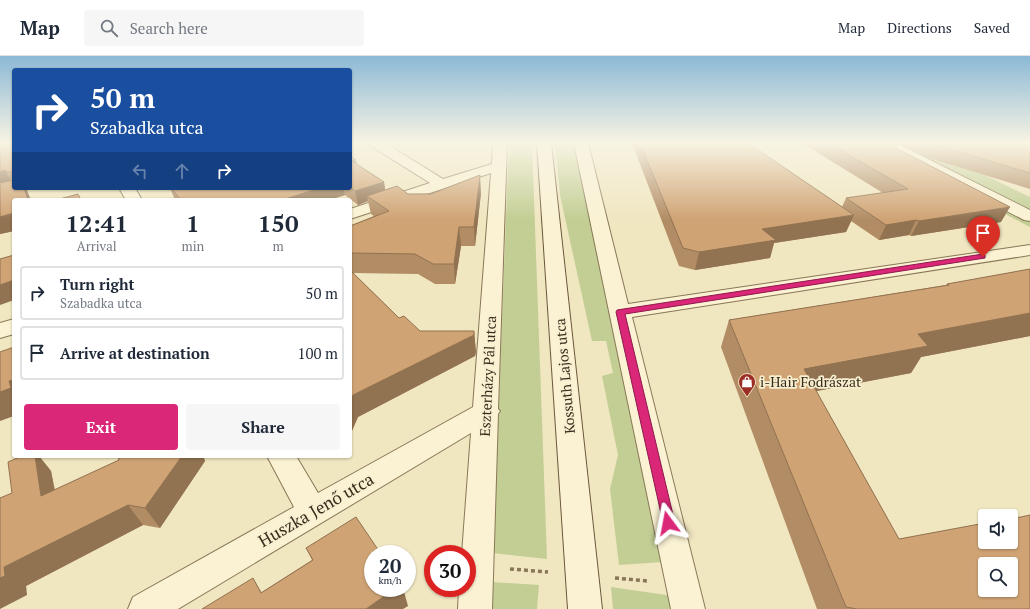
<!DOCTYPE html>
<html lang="en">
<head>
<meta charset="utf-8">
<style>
	body { margin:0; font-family:"PT Serif",serif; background:#f6f6f7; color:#1f2937; height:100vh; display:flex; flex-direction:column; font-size:15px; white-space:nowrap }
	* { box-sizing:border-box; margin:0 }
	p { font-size:13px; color:#747a83 }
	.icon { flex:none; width:22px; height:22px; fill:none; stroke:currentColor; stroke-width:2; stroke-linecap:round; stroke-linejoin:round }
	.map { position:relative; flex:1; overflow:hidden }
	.side { position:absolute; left:12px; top:142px; width:340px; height:260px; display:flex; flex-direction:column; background:#fff; border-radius:4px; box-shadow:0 1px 3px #0004 }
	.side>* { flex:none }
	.hud { position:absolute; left:12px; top:12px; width:340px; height:122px; border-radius:4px; box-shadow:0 1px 3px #0004; background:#1a4fa0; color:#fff; overflow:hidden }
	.controls { position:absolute; left:978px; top:453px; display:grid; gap:8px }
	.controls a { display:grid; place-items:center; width:40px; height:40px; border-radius:4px; background:#fff; box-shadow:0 1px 3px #0004; font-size:20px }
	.speed { position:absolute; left:364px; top:489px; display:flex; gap:8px; font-size:20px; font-weight:700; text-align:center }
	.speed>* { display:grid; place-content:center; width:52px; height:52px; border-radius:50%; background:#fff; box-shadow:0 1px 3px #0004; line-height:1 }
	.speed small { font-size:10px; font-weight:400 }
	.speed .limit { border:6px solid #d22; background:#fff; color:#111 }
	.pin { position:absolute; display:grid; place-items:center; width:34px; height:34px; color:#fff; margin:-41px -17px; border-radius:50% 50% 50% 0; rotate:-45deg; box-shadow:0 0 4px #0007 }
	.pin .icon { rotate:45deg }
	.me { position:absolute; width:44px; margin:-22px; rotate:347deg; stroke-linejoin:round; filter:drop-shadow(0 0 3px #0008) }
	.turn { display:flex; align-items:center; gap:14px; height:84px; padding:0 12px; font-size:18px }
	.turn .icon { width:52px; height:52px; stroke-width:2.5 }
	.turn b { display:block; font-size:28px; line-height:34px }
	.lanes { display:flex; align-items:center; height:38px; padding:0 12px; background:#0003; justify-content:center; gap:20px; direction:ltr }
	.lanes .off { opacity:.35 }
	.eta { display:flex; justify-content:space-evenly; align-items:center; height:68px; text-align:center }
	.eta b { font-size:24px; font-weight:800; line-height:28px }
	.action { display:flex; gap:8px; margin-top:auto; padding:8px 12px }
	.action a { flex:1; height:46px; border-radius:4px; background:#db2777; color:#fff; font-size:16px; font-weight:800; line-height:46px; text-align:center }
	.action a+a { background:#f6f6f7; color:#1f2937 }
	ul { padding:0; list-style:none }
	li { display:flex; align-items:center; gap:12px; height:54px; margin:0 8px 6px; padding:0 4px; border:2px solid #e0e1e3; border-radius:4px }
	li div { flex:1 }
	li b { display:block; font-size:15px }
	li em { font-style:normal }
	header { display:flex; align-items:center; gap:24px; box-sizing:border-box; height:56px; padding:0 20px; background:#fff; border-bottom:1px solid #e0e1e3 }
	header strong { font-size:19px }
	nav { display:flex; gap:22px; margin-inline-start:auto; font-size:14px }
	.search { width:280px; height:36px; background:#f6f6f7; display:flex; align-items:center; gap:10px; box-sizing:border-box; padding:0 14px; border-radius:4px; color:#747a83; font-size:15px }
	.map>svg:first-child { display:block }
</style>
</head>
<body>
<header>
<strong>Map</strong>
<div class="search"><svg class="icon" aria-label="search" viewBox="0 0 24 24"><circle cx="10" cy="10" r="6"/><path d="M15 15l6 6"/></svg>Search here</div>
<nav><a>Map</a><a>Directions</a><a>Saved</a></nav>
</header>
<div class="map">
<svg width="1030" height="553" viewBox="0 0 1030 553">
	<rect width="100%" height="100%" fill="#f0e6c0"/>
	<g fill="#c2ce94">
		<polygon points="511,87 532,87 547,503 493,497 508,109"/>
		<polygon points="555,87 575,87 663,506 619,509 610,433 618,399 602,320 613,317 606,285 592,285 560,139"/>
		<polygon points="870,87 919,87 1030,141 1030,171"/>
		<polygon points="490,526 539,529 537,553 489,553"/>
		<polygon points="611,531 673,540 676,553 613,553"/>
	</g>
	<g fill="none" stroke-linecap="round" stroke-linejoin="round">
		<defs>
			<g id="street">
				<polygon points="369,87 385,87 443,123 492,108 493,87 507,87 498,353 500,355 498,358 492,553 458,553 459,532 467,532 467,498 462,498 471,377 178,553 128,553 133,541 294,451 267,400 296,400 318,437 473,351 491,117 350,163 350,153 430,127 371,90"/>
				<polygon points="574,87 588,87 628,248 1030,189 1030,199 632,261 705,553 671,553"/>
				<polygon points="879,87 896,87 1030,154 1030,165 1024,164 881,90"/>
				<polygon points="119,132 135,132 142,144 126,144"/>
				<polygon points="14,263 14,278 0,282 0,267"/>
			</g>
			<polygon id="secondary" points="537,87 551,87 602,553 568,553"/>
		</defs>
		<use href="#street" stroke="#897757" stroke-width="2"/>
		<use href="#secondary" stroke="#6b573b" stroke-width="2"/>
		<g stroke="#897757" stroke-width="3.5" stroke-dasharray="4 3" stroke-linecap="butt">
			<polyline points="510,513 548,516"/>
			<polyline points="615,522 648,525"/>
		</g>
		<use href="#street" fill="#faf2d3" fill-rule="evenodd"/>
		<use href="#secondary" fill="#faf2d3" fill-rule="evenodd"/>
	</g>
	<g fill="#b28c64">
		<polygon points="0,87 14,87 14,132 26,132 28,137 14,144 14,175 0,178"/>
		<polygon points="632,87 748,87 842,151 846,142 883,137 802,87 898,87 896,92 1001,166 911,180 909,179 879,184 851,165 846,176 774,187 770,202 695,214 679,210"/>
		<polygon points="899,87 1030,87 1030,133 929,102"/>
		<polygon points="350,100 357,108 384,126 385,134 408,138 481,137 475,190 461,190 455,228 435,228 418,218 353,217 399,262 420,275 474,275 476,296 475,300 358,361 351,377 350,375 350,170 374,160 371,158 368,145 358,149 345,139 329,144 175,144 170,132 350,132"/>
		<polygon points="1030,213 1030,280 921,301 911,317 816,335 899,483 1030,553 817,553 721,291 729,264 946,229 947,228"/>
		<polygon points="22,400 39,400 51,415 55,434 119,404 118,400 203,400 205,405 160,472 143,469 26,530 27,539 12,437"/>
		<polygon points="306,492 408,550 262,536 312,504"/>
	</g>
	<g fill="#917251">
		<polygon points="356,104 359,117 352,105"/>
		<polygon points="5,114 14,129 0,131 0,116"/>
		<polygon points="480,119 481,137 475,190 474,171"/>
		<polygon points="384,126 386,140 367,140 368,145 358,149 355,135"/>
		<polygon points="24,132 26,132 28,137 31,144 28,144"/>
		<polygon points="320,132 343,132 345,139 329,144 282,144"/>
		<polygon points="1010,151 1001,166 911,180 919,165"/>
		<polygon points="14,157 14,175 0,178 0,161"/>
		<polygon points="854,159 846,176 774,187 770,202 695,214 699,196 762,173"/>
		<polygon points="916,164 909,179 879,184 886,169"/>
		<polygon points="459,171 461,190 455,228 454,208"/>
		<polygon points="14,224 14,244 0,249 0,229"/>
		<polygon points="1030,257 1030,280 921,301 911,317 791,340 804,313 918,278"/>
		<polygon points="474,275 476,296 475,300 358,361 351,377 350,374 350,345 353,339"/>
		<polygon points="14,324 14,360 0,365 0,336 9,325"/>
		<polygon points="35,400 39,400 51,415 59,461 41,440"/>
		<polygon points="182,400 203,400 205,405 160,472 145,452"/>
		<polygon points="128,449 143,469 26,530 27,539 0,553 0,522 4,511"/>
		<polygon points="253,522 266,544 261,537"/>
		<polygon points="396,532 403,532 408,550 403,553 366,553"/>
	</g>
	<g fill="#cfa374" stroke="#917251" fill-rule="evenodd">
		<polygon points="0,87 14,87 14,116 7,116 5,114 0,116"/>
		<polygon points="640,87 748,87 854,159 762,173 776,184 699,196 683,192"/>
		<polygon points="828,87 898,87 896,92 1010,151 919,165 916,164 886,169 846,142 908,133"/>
		<polygon points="932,87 1030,87 1030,117 936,89"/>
		<polygon points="350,100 356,104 352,105 384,126 355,135 350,131"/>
		<polygon points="480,119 474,171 459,171 454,208 433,208 415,198 350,197 350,170 389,155 367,140 397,130 408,138 431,138"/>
		<polygon points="14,124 14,132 24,132 28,144 14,144 14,157 0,161 0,127"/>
		<polygon points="171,132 320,132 282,144 181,144"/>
		<polygon points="78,138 81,144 56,144"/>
		<polygon points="14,199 14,224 0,229 0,203"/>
		<path d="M1030 213V257L918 278 928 290 804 313 899 483 985 467V486H1011V463L1030 459V553H857L846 551 729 264 949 229 947 228ZM985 508H1011V534H985Z"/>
		<polygon points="350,214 399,262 404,260 420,275 474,275 474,279 353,339 350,345"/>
		<polygon points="14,291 14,324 9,325 11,332 0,336 0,296"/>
		<polygon points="22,400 35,400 41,440 119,404 118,400 182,400 145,452 128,449 4,511 5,520 0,522 0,442 12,437 8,406"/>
		<polygon points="356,461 381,498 373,498 373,532 396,532 366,553 202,553 253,522 261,537 313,504 306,492"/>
	</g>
	<linearGradient id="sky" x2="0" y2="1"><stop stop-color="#8cb9d6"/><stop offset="0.53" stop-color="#f8f4e3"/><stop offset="1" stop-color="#f8f4e3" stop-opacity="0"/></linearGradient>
	<rect width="1030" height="164" fill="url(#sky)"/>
	<polygon fill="#db2777" stroke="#8e194d" points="983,198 985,199 985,202 625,258 675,467 673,471 668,473 664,471 616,256 617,254"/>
	<defs>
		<symbol id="shop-pin" viewBox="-11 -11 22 30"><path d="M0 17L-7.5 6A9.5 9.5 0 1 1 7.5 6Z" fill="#9b2f25" stroke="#f7efd0"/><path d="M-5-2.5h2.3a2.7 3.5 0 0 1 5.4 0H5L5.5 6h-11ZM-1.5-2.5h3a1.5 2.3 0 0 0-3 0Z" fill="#fff"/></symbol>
	</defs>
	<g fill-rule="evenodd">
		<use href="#shop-pin" x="737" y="316" width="20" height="27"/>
	</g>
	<g text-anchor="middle" stroke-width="3.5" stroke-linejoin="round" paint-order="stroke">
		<g font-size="14" fill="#382c1c" stroke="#f7efd0">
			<text transform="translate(488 320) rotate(-87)" y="5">Eszterházy Pál utca</text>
			<text transform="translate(565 320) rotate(-95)" y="5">Kossuth Lajos utca</text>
		</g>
		<g font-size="14" fill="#382c1c" stroke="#f7efd0" text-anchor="start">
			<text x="760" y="331">i-Hair Fodrászat</text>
		</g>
		<g font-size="17" fill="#382c1c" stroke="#f7efd0">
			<text transform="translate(316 454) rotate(-30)" y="6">Huszka Jenő utca</text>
		</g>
	</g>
</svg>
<div class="controls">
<a><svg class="icon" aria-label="sound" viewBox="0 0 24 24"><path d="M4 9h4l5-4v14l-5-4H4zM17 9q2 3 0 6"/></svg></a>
<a><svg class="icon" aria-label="search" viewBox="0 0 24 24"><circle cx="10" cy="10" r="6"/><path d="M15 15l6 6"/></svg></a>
</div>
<div class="speed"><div>20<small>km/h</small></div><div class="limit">30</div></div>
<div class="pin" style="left:983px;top:201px;background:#d93025"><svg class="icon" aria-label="arrive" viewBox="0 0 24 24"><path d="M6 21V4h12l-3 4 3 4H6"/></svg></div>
<svg class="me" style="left:668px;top:467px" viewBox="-20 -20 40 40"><path d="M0-17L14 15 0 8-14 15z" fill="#db2777" stroke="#fff" stroke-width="4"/></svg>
<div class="hud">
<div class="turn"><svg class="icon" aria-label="right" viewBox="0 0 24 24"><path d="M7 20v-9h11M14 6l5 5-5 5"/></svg><div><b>50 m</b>Szabadka utca</div></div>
<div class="lanes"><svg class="icon off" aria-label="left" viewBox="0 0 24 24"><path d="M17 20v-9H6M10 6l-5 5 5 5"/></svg><svg class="icon off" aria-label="ahead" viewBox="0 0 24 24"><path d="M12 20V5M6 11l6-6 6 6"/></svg><svg class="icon" aria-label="right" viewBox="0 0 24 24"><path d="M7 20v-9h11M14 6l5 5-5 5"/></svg></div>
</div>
<section class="side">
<div class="eta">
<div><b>12:41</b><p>Arrival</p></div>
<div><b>1</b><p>min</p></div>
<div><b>150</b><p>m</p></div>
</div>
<ul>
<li><svg class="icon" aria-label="right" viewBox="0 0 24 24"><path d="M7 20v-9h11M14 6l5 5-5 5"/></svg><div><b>Turn right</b><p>Szabadka utca</p></div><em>50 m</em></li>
<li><svg class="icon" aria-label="arrive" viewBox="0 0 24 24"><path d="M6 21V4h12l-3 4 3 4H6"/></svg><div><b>Arrive at destination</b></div><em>100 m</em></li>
</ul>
<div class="action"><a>Exit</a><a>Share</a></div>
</section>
</div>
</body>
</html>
